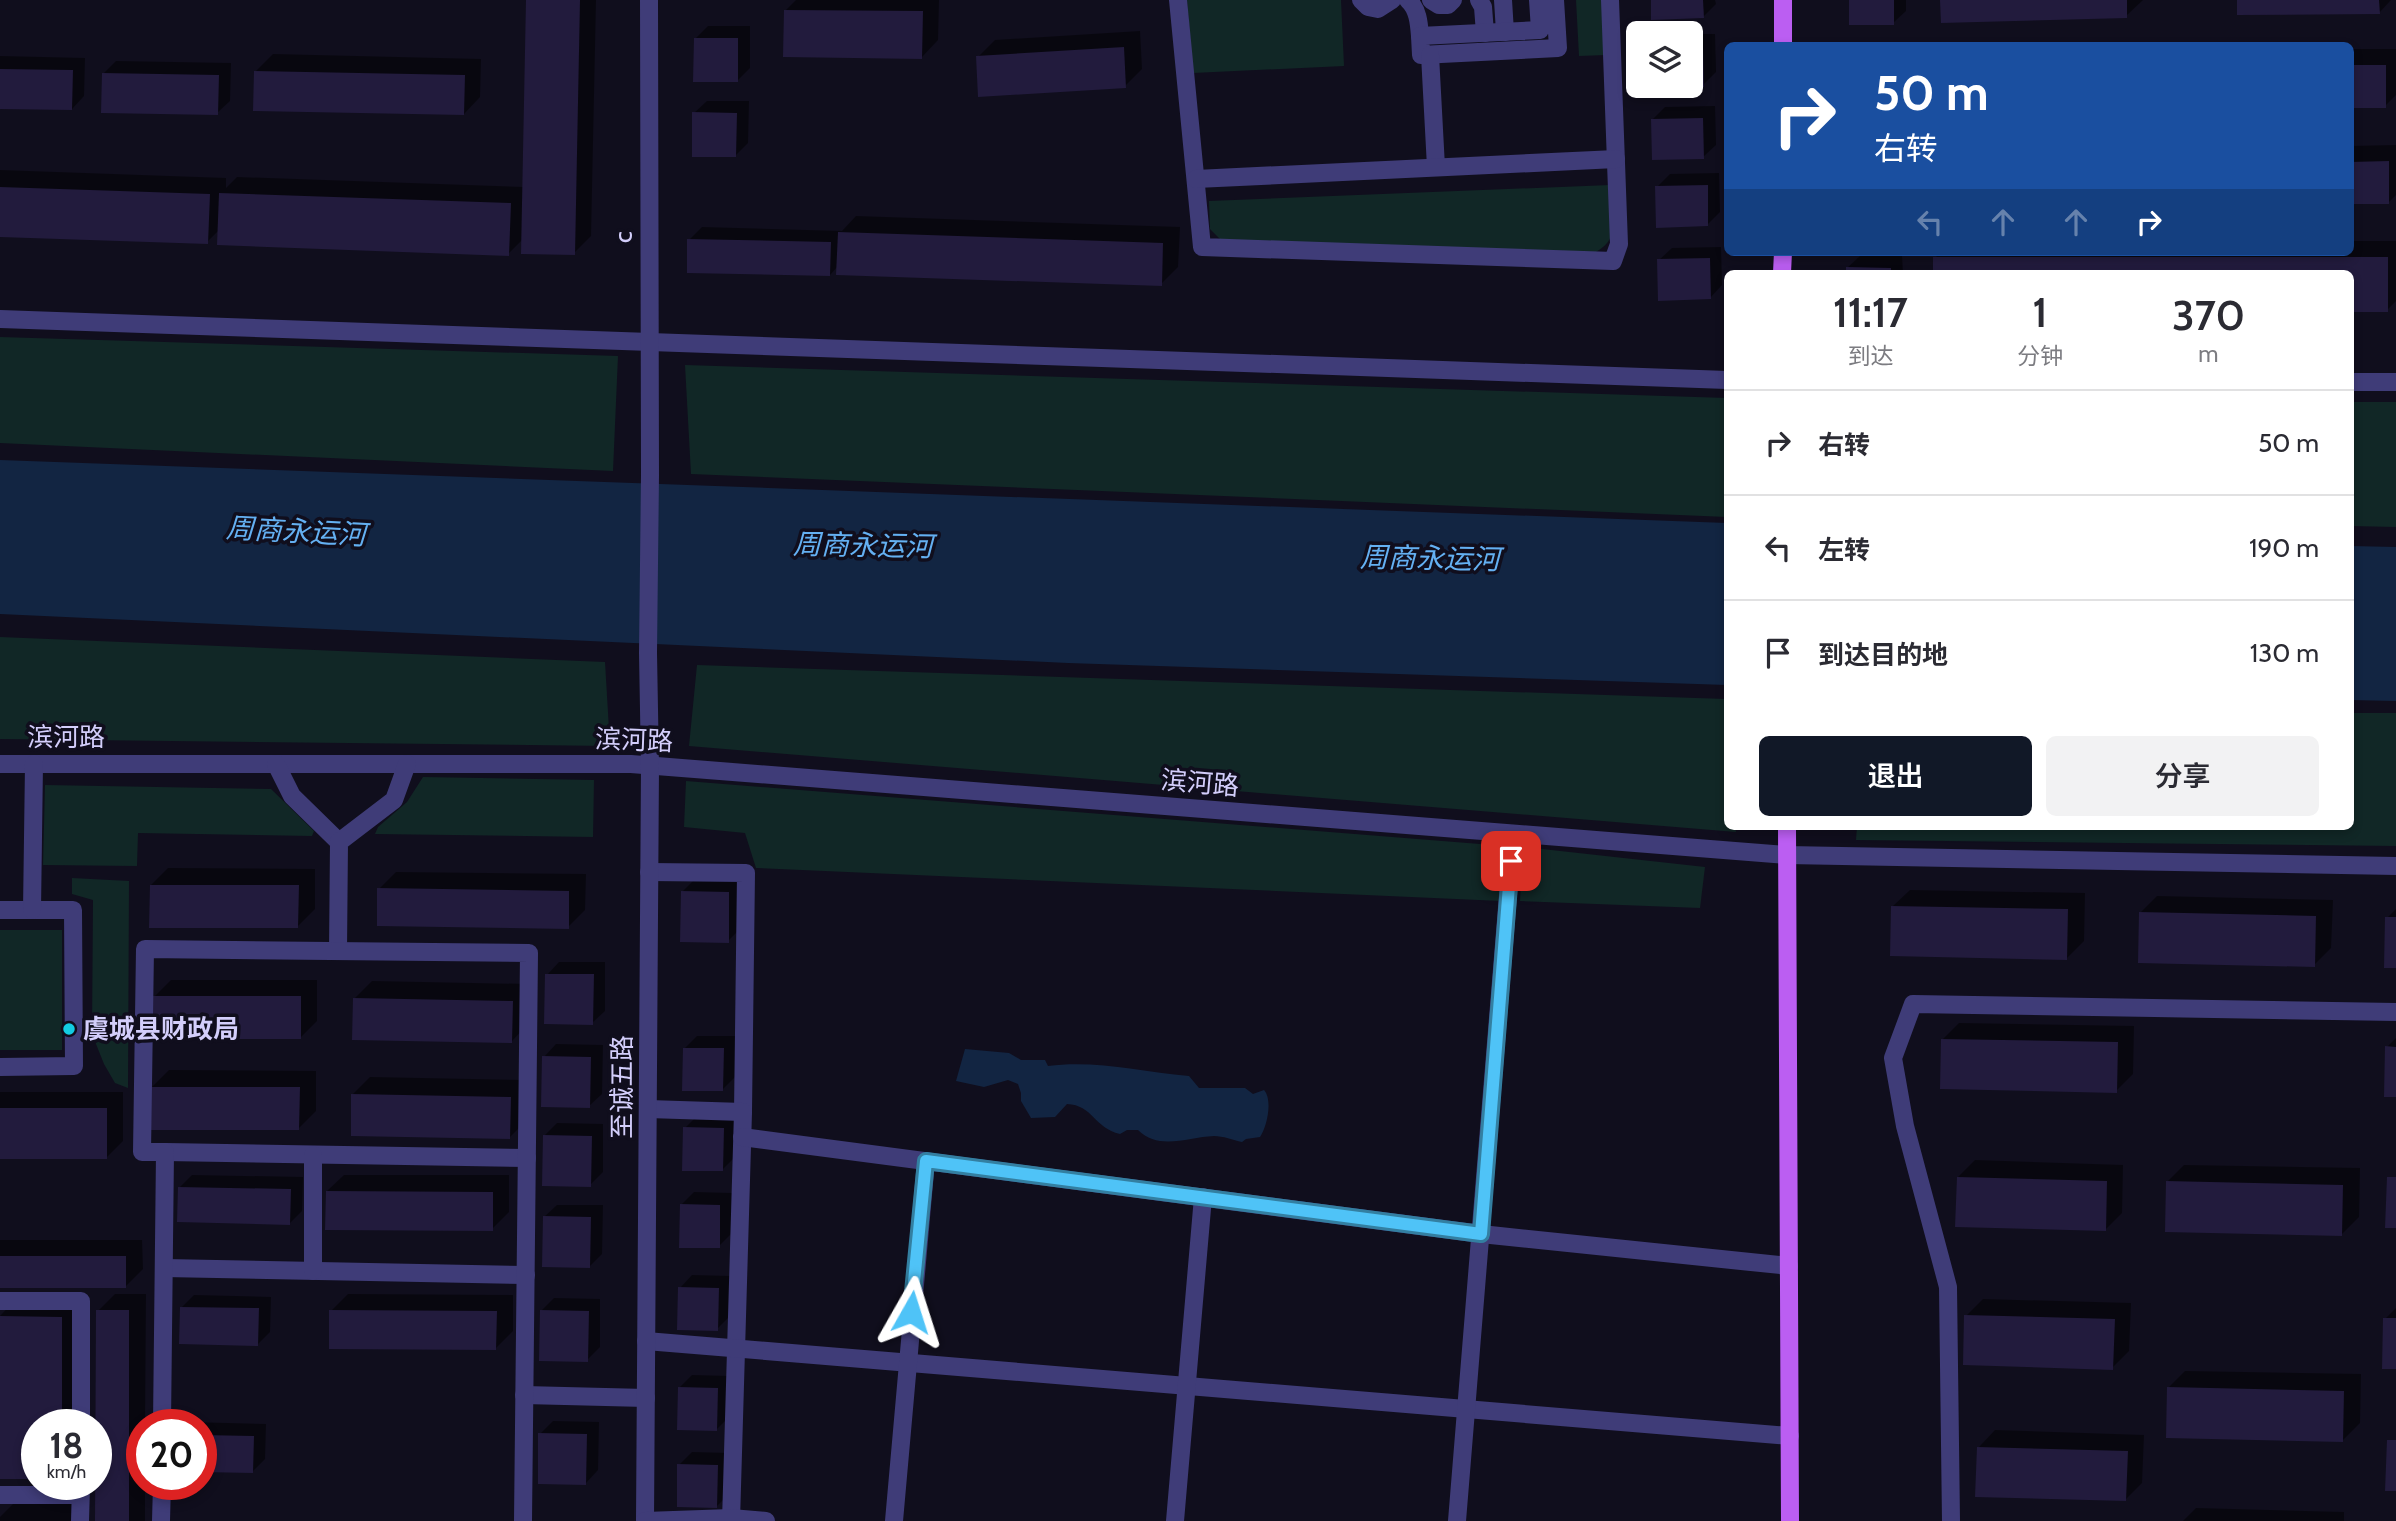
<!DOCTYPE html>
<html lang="zh">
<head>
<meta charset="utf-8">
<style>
	body { margin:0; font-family:Cabin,"Noto Sans SC",sans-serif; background:#f2f2f3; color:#2b2b33; height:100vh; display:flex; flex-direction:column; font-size:26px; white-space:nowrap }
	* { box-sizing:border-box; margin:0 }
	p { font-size:23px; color:#7c7c81 }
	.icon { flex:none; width:38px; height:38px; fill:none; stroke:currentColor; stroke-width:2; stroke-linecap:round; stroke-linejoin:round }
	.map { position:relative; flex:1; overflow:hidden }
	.side { position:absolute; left:1724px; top:270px; width:630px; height:560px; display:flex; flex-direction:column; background:#fff; border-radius:10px; box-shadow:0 4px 10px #0003 }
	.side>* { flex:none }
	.top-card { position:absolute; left:1724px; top:42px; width:630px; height:214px; border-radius:10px; box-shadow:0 4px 10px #0003; background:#1a4fa0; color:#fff; overflow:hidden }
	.fabs { position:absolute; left:1626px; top:21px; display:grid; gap:14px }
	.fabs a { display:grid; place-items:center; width:77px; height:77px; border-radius:10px; background:#fff; box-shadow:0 4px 10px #0003; font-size:35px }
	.speed { position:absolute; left:21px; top:1409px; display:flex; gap:14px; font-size:35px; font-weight:700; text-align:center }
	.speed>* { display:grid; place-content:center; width:91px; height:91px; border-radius:50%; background:#fff; box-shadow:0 4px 10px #0003; line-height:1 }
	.speed small { font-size:18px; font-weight:400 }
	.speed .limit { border:10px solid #d22; background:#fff; color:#111 }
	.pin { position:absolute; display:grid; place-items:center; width:60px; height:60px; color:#fff; margin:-30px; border-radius:14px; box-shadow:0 4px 10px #0006 }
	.me { position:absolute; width:77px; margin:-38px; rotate:6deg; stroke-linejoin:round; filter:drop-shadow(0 0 5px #0008) }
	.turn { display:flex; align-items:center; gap:24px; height:147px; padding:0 35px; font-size:32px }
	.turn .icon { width:91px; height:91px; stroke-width:2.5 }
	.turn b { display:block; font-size:49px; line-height:60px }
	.lanes { display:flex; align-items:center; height:66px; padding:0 35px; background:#0003; justify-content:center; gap:35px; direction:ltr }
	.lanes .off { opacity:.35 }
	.eta { display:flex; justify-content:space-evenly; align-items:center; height:119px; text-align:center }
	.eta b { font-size:42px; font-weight:600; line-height:49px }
	.action { display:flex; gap:14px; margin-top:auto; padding:14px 35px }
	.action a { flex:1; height:80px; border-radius:10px; background:#111827; color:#fff; font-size:28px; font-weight:600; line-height:80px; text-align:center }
	.action a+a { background:#f2f2f3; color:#2b2b33 }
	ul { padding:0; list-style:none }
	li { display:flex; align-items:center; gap:21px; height:105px; padding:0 35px; border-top:2px solid #e1e1e2 }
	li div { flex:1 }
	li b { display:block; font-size:26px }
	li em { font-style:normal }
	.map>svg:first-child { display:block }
</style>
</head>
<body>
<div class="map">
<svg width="2396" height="1521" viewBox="0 0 2396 1521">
	<rect width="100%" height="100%" fill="#100e1d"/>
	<g fill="#112726">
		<polygon points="1187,0 1341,0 1344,66 1193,73"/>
		<polygon points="1576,0 1604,0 1606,55 1579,56"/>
		<path d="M1610 185C1612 212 1623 237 1596 252L1221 240 1210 229 1209 201Z"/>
		<polygon points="0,337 618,356 613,471 0,443"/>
		<polygon points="685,365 1727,398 1727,517 691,474"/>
		<polygon points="2350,402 2396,402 2396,527 2350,526"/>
		<polygon points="0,637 605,662 610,746 0,739"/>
		<polygon points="697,665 1726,699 1727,826 1735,826 1736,832 689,746"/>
		<polygon points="2350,713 2396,713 2396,846 1856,840 1857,826 2350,826"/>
		<polygon points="423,777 594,780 593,837 375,834 378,827 407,802"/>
		<polygon points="686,781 1505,846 1501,901 756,868 745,833 684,827"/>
		<polygon points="45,785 271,789 314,831 312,836 138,833 137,866 43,865"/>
		<polygon points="1523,847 1705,867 1700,908 1520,901"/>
		<polygon points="72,878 129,881 128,1088 115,1083 104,1064 92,1034 93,900 72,894"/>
		<rect x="0" y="930" width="62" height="120"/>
	</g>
	<g fill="#122542">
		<polygon points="0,460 1727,523 1727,685 1068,663 0,614"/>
		<polygon points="2350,546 2396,547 2396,701 2350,700"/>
		<path d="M965 1049 1009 1053 1021 1060H1045L1048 1066C1097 1060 1140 1072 1189 1076L1199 1088H1245L1253 1094 1264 1090C1273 1100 1267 1127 1260 1137L1246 1139 1242 1142C1233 1140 1223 1136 1214 1136 1188 1137 1159 1151 1138 1130H1127L1120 1134C1094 1128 1093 1105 1067 1104L1055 1117 1031 1118 1021 1101V1093L1018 1084 1008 1080 984 1087 956 1081Z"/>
	</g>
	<g fill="#0007">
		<polygon points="528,0 596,0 591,236 574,253 523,239 508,254 219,230 207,242 0,235 0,170 226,178 226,188 237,177 524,187"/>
		<polygon points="796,0 939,0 938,40 922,57 786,10"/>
		<polygon points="1653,0 1715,0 1716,4 1703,17"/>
		<polygon points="1850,0 1906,0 1906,11 1893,23"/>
		<polygon points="1942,0 2143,0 2126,16"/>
		<polygon points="2239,0 2391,0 2379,13"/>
		<polygon points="708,26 750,26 750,68 737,81 696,38"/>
		<polygon points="1140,31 1142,69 1125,86 978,57 995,40"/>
		<polygon points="1690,34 1715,34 1716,72 1703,85 1690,85"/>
		<polygon points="2350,49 2396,49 2396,95 2385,106 2350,106"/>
		<polygon points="273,54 481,59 480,97 464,114 256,71"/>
		<polygon points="0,56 85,58 84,96 72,109 0,107"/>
		<polygon points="116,61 231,63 230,101 217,113 104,73"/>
		<polygon points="707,101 749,101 748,143 735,156 694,113"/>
		<polygon points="1715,106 1716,145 1703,157 1652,120 1665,107"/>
		<polygon points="2396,145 2396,195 2389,202 2350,202 2350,146"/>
		<polygon points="1719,173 1720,212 1708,224 1657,187 1670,174"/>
		<polygon points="856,216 1180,227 1178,267 1161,284 838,266 830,275 689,240 702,227 842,231"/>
		<polygon points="2350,241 2396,241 2396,301 2387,310 2350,273 1935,273 1935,258 1941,252 2350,252"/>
		<polygon points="1721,247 1722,285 1710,298 1659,260 1672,248"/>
		<polygon points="1860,256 1902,256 1903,273 1847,273 1847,268"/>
		<polygon points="168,868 315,869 315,909 298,926 151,885"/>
		<polygon points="396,872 586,874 585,910 568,927 379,889"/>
		<polygon points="695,879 741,880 741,928 728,941 682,892"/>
		<polygon points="1910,890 2085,893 2084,941 2067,958 1893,906"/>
		<polygon points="2157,896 2333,900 2331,948 2314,965 2140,913"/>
		<polygon points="2396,909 2396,966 2387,918"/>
		<polygon points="559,962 605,962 605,1011 592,1023 547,975"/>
		<polygon points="171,980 317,980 317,1021 300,1038 154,997"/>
		<polygon points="372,981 529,984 528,1024 512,1041 355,998"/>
		<polygon points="1959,1023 2134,1026 2133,1074 2116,1091 1942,1040"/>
		<polygon points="697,1036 736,1036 735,1077 722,1090 685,1048"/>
		<polygon points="2396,1038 2396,1096 2387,1047"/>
		<polygon points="556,1044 603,1045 602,1094 589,1106 544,1057"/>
		<polygon points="169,1070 316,1071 316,1111 299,1128 152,1087"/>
		<polygon points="370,1077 527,1080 527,1120 510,1137 353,1094"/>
		<polygon points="0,1092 123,1092 123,1141 106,1158 0,1158"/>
		<polygon points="697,1116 736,1116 735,1157 722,1170 685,1128"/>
		<polygon points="557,1123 603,1124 603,1172 590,1185 544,1136"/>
		<polygon points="1975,1160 2123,1165 2122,1213 2105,1230 1958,1177"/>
		<polygon points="2184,1165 2360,1168 2359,1217 2342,1234 2167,1182"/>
		<polygon points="192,1175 303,1177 302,1211 290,1223 180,1187"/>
		<polygon points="344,1175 509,1175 509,1212 492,1229 327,1191"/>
		<polygon points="694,1192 732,1193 731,1234 719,1246 681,1205"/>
		<polygon points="557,1205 603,1205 602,1254 590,1266 544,1217"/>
		<polygon points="0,1240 142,1240 143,1269 126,1286 0,1287"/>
		<polygon points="692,1275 731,1276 730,1316 717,1329 680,1288"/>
		<polygon points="115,1294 146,1294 145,1424 142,1424 142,1484 145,1484 145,1521 97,1521 98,1311"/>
		<polygon points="348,1294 513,1295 513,1331 496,1348 331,1311"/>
		<polygon points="194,1295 271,1297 270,1332 258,1344 182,1307"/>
		<polygon points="554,1298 600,1299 600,1347 587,1360 541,1311"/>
		<polygon points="1983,1299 2131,1303 2129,1351 2112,1368 1966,1316"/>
		<polygon points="15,1300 79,1300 78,1424 37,1424 0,1477 0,1316"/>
		<polygon points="2396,1308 2396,1367 2385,1319"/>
		<polygon points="2185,1371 2361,1374 2360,1423 2343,1440 2168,1388"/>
		<polygon points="692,1375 730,1376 729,1417 717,1429 679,1388"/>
		<polygon points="553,1421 599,1422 598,1470 586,1483 540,1434"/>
		<polygon points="189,1422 266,1424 265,1459 252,1472 201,1470 201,1424 187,1424"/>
		<polygon points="1995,1430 2144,1435 2142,1483 2125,1500 1979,1447"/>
		<polygon points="692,1452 730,1453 729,1494 717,1506 679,1465"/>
		<polygon points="14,1503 78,1503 77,1521 0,1521 0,1517"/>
		<polygon points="2196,1508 2344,1512 2344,1521 2183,1521"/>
	</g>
	<g fill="#221b3d">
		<polygon points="526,0 580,0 575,255 521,254"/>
		<polygon points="1651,0 1703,0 1704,18 1651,20"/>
		<rect x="1849" y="0" width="45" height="25"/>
		<polygon points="1940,0 2127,0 2127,18 1941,23"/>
		<polygon points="2237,0 2379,0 2380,14 2237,15"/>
		<polygon points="784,10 923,11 922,59 783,57"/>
		<polygon points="694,38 738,38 738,82 693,82"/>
		<polygon points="1690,46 1703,46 1704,87 1690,87"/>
		<polygon points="1124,47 1126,88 978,97 976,56"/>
		<rect x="2350" y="65" width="36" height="43"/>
		<polygon points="0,69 73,70 72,110 0,109"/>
		<polygon points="254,71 465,75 464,115 253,111"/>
		<polygon points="102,73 219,75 218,115 101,113"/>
		<polygon points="692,112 737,113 736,157 692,157"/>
		<polygon points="1703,118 1704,159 1652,160 1651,119"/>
		<polygon points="2389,161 2389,204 2350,204 2350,162"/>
		<polygon points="1708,185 1708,226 1656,228 1655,186"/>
		<polygon points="0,187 210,194 208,244 0,237"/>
		<polygon points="219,193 511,203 509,256 217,245"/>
		<polygon points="838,232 1163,243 1162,286 836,275"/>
		<polygon points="687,239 831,242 830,276 687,273"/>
		<polygon points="1933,257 2388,257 2388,312 2350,312 2350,273 1933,273"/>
		<polygon points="1710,258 1711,299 1658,301 1657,259"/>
		<polygon points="1846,267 1891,268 1891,273 1846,273"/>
		<polygon points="150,885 299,885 298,928 149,928"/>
		<polygon points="377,888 569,891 569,929 377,926"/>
		<polygon points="681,891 729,892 729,943 680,942"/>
		<polygon points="1891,906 2068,909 2067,960 1890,956"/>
		<polygon points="2139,912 2316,916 2315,967 2138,963"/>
		<polygon points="2385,917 2396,917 2396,968 2384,968"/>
		<polygon points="545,974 594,974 593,1025 544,1024"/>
		<rect x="152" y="996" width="149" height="43"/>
		<polygon points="353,998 513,1001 512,1043 352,1040"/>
		<polygon points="1941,1039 2118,1042 2117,1093 1940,1089"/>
		<polygon points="2385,1046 2396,1047 2396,1097 2384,1097"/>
		<polygon points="683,1048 724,1048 723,1091 682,1091"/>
		<polygon points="542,1056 591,1057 590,1108 541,1107"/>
		<polygon points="151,1087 300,1087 299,1130 151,1130"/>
		<polygon points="351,1094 511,1097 510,1139 351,1136"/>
		<rect x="0" y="1108" width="107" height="51"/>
		<polygon points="683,1127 724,1128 723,1171 682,1171"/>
		<polygon points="543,1135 592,1136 591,1187 542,1186"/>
		<polygon points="1957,1177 2107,1181 2106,1231 1955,1227"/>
		<polygon points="2387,1177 2396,1177 2396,1228 2385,1228"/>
		<polygon points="2166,1181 2343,1185 2342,1236 2165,1232"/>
		<polygon points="178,1187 291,1189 290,1225 177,1222"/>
		<polygon points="326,1191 493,1192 493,1231 325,1230"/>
		<polygon points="680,1204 720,1205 720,1248 679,1248"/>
		<polygon points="543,1216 591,1217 590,1268 542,1267"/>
		<rect x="0" y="1256" width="126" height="32"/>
		<polygon points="678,1287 719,1288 718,1331 677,1330"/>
		<polygon points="180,1307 259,1308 258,1346 179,1344"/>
		<polygon points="96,1310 129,1310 129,1521 95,1521"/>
		<polygon points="329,1310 497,1311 496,1350 329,1349"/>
		<polygon points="540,1310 589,1311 588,1362 539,1361"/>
		<polygon points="1964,1315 2115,1319 2113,1370 1963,1365"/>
		<polygon points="0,1316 62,1317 62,1424 37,1424 37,1479 0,1479"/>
		<polygon points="2383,1318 2396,1318 2396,1369 2382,1369"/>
		<polygon points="678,1387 718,1388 717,1431 677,1430"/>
		<polygon points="2167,1387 2344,1391 2343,1442 2166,1438"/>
		<polygon points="538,1433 587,1434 586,1485 538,1484"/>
		<polygon points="201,1435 254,1436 253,1473 201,1472"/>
		<polygon points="2387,1440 2396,1440 2396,1491 2385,1491"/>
		<polygon points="1977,1447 2128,1451 2126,1501 1975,1497"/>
		<polygon points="677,1464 718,1465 717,1508 677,1507"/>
	</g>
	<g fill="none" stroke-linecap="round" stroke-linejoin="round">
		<g stroke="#3f3c78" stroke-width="18">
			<polyline points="1178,0 1202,247 1613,261 1619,244 1610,0"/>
			<polyline points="1361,0 1368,7 1378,9 1392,0"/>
			<path d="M1408 0C1418 9 1419 23 1420 36"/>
			<polyline points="1431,0 1439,5 1448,5 1453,0"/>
			<polyline points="1479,0 1483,7 1485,33"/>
			<polyline points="1503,0 1505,32"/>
			<polyline points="1538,0 1540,30 1420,36 1421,55 1558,48 1555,0"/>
			<polyline points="1430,55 1436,167"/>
			<polyline points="1196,179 1616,159"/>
			<polyline points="0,319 1727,380"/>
			<polyline points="2350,382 2396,382"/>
			<polyline points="0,764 631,764 1787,855 2396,866"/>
			<polyline points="276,764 292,796 339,842"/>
			<polyline points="649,872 746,873 743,1112"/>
			<polyline points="0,910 73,910 74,1066 0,1067"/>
			<polyline points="32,910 34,764"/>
			<polyline points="338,951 339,842 394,800 407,764"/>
			<polyline points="648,1109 743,1112 731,1521"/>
			<polyline points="742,1137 1481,1234 1789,1266"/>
			<polyline points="165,1152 527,1158"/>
			<polyline points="164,1268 526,1275"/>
			<polyline points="313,1271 313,1155"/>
			<polyline points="0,1301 81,1301 81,1424"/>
			<polyline points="646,1341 1790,1436"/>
			<polyline points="524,1395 646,1398"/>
			<polyline points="162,1424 165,1152 142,1152 145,949 529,953 523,1521"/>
			<polyline points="0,1495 80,1495"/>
			<polyline points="80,1521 81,1486"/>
			<polyline points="161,1521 162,1484"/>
			<polyline points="645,1521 650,766 648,653 650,475 649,0"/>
			<polyline points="645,1521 731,1518 766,1521"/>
			<polyline points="894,1521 926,1161"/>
			<polyline points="1175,1521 1203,1197"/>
			<polyline points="1457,1521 1513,834"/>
			<polyline points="1951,1521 1948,1287 1905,1126 1893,1058 1913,1004 2396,1012"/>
		</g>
		<g stroke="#bb5ef2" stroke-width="18">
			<polyline points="1783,46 1783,0"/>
			<polyline points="1782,273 1783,252"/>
			<polyline points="1787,826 1790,1521"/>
		</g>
	</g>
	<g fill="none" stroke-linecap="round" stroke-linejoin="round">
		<defs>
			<polyline id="route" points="911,1312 926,1161 1481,1234 1511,861"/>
		</defs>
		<use href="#route" stroke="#337fa1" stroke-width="18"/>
		<use href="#route" stroke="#4fc3f7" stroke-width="12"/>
	</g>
	<circle fill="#13cce2" stroke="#100e1d" stroke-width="2.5" cx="69" cy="1029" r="7"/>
	<g text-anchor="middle" stroke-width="7" stroke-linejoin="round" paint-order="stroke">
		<g font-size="26" fill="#d3cefb" stroke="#100e1d">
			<text transform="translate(623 237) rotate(-90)" y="9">c</text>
			<text x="66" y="746">滨河路</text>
			<text transform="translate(634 740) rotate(2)" y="9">滨河路</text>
			<text transform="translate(1200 783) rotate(5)" y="9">滨河路</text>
			<text transform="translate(622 1087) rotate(-90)" y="9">至诚五路</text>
		</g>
		<g font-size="26" font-weight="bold" fill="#d3cefb" stroke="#100e1d" text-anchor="start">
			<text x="83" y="1038">虞城县财政局</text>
		</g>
		<g font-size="28" font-style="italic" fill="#64b0f2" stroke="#100e1d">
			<text transform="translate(296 531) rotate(3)" y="10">周商永运河</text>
			<text transform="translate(863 545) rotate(1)" y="10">周商永运河</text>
			<text transform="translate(1430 558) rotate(1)" y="10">周商永运河</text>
		</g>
	</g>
</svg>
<div class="fabs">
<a><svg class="icon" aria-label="layers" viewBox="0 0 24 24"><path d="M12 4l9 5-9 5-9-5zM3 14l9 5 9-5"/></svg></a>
</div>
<div class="speed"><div>18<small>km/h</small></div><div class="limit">20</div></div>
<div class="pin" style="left:1511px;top:861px;background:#d93025"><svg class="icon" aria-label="arrive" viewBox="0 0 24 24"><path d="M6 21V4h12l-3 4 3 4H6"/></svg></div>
<svg class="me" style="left:911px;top:1312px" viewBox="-20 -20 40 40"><path d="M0-17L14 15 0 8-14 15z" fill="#4fc3f7" stroke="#fff" stroke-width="4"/></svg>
<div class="top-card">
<div class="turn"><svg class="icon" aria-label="right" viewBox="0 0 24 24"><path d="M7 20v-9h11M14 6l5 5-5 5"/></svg><div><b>50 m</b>右转</div></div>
<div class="lanes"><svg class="icon off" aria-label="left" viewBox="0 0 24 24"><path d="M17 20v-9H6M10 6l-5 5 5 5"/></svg><svg class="icon off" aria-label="ahead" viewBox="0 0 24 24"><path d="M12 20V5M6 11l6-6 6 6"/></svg><svg class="icon off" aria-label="ahead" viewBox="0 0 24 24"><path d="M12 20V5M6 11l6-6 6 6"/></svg><svg class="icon" aria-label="right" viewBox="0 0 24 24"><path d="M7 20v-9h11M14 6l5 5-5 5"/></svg></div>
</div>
<section class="side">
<div class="eta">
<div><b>11:17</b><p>到达</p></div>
<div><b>1</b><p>分钟</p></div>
<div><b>370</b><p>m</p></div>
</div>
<ul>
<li><svg class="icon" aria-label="right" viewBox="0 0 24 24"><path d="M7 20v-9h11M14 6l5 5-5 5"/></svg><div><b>右转</b></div><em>50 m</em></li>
<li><svg class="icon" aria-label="left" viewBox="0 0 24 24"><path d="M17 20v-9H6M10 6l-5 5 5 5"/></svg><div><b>左转</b></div><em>190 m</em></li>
<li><svg class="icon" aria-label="arrive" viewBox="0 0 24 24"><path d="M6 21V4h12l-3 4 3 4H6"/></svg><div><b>到达目的地</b></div><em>130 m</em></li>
</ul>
<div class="action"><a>退出</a><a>分享</a></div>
</section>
</div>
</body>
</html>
